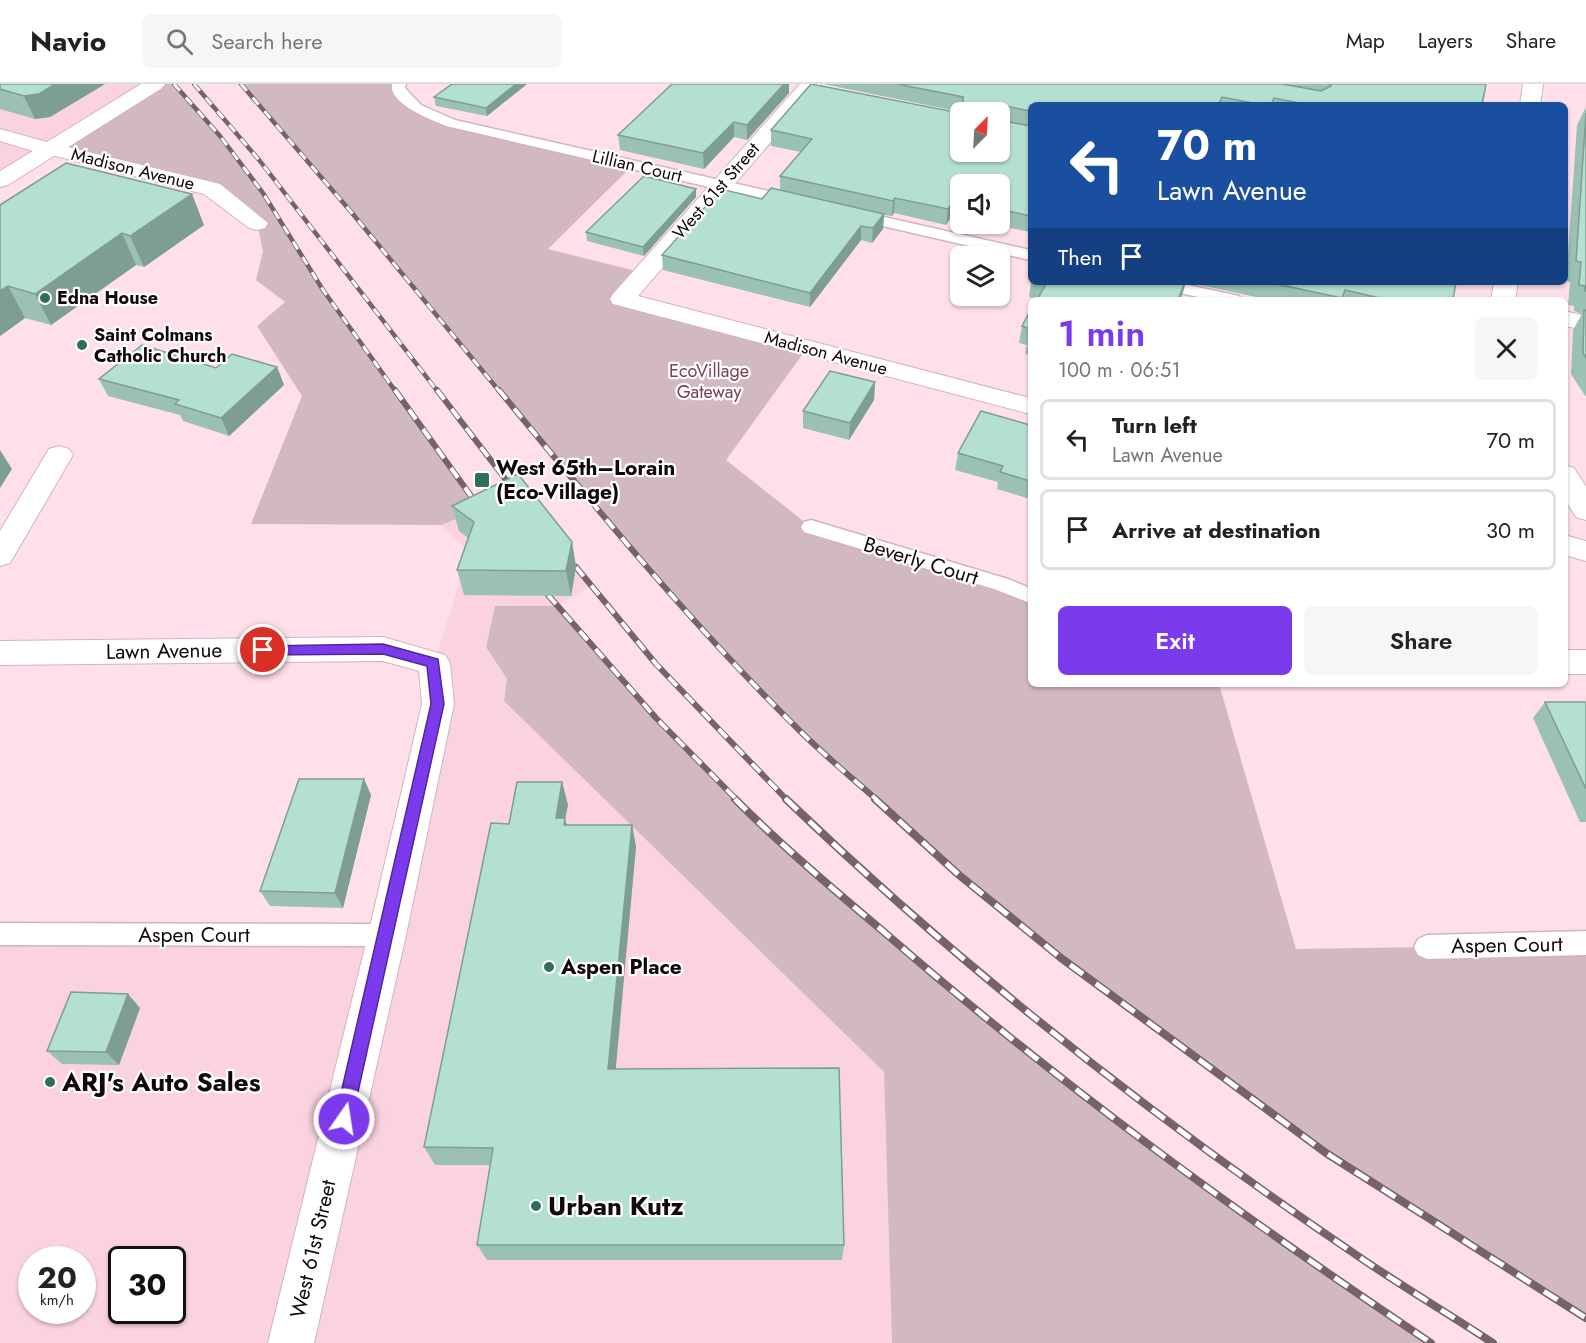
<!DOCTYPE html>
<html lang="en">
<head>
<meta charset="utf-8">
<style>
	body { margin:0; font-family:Jost,sans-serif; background:#f6f6f6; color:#222; height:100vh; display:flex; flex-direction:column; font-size:22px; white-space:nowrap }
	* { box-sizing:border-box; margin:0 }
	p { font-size:20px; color:#767676 }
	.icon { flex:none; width:33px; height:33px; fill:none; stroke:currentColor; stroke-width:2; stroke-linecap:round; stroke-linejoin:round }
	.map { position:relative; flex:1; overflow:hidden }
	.side { position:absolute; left:1028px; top:213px; width:540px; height:390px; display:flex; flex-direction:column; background:#fff; border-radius:9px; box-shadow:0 2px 4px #0004 }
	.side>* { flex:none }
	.guide { position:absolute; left:1028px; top:18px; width:540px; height:183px; border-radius:9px; box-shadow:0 2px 4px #0004; background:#1a4fa0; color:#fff; overflow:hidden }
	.needle { width:39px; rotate:24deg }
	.fabs { position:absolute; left:950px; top:18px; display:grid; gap:12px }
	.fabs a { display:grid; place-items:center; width:60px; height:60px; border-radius:9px; background:#fff; box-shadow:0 2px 4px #0004; font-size:30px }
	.speed { position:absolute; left:18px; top:1162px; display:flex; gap:12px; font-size:30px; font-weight:700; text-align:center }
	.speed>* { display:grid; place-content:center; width:78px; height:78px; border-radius:50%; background:#fff; box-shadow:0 2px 4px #0004; line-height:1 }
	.speed small { font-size:15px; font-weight:400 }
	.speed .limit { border:3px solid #111; border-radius:9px; background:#fff; color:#111 }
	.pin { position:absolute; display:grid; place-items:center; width:51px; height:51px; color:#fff; margin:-26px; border:3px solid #fff; border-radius:50%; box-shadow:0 2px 6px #0007 }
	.me { position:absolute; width:66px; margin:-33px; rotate:13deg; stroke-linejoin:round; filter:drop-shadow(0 0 4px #0008) }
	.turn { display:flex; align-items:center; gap:21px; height:126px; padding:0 30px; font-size:27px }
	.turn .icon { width:78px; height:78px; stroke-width:2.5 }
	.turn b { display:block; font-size:42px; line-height:51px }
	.then { display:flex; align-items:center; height:57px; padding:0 30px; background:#0003; gap:12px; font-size:22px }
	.round { display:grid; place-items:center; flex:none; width:63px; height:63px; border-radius:9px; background:#f6f6f6 }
	.overview { display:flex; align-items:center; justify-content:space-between; height:102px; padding:0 30px }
	h1 { font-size:36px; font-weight:600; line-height:45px; color:#7c3aed }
	.primary-button { display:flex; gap:12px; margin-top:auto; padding:12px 30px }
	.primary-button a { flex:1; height:69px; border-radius:9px; background:#7c3aed; color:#fff; font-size:24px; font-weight:600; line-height:69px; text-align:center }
	.primary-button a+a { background:#f6f6f6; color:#222 }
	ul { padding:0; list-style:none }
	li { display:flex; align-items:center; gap:18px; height:81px; margin:0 12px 9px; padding:0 18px; border:3px solid #e0e0e0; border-radius:9px }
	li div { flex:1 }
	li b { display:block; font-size:22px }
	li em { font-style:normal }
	header { display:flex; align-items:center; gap:36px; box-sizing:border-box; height:84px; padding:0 30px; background:#fff; border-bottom:2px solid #e0e0e0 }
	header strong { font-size:28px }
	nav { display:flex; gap:33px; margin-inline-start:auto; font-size:21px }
	.search { width:420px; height:54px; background:#f6f6f6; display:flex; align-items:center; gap:15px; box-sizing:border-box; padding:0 21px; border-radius:9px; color:#767676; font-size:22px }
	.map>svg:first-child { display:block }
</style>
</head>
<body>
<header>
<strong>Navio</strong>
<div class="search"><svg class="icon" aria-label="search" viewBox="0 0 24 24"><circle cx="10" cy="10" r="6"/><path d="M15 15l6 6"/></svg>Search here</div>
<nav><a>Map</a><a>Layers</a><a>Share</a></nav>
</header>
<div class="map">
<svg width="1586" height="1259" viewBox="0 0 1586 1259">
	<rect width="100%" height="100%" fill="#ffe0e8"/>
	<g fill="#fbd3de" fill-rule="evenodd">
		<polygon points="0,0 154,0 0,96"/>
		<path d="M526 418 591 502 556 522H495L486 563 507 595 504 617 884 988 892 1259H0V850L387 851 434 579 469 468 441 441 480 425ZM32 1176H82V1227H32ZM122 1176H172V1227H122Z"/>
	</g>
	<g fill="#d2b9c0">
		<polygon points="155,0 174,0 220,52 263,109 323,206 480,425 441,441 251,440 302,312 257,242 285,218 256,196 263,167 257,139 212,105 51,65"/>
		<polygon points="241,0 399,0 433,32 633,81 548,165 644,189 622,214 807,264 726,376 811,443 1001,500 1030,512 1030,600 1219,600 1296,865 1427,863 1586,869 1586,1234 1326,1069 1061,874 959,791 800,647 716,560 599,427 352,129"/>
		<path d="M495 522H556C607 579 659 636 713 691 731 710 749 731 769 749 976 937 1199 1103 1431 1259H892L884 988 504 617 507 595 486 563Z"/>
	</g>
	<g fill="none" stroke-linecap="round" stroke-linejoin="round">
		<defs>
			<g id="service">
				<path d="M392 0H406L405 4 421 21 455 36 795 113 803 118 795 123 446 42C432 36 388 20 392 0Z"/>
				<polygon points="853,126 1030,166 1030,176 848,134 845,131 848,128"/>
				<polygon points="1144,198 1174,198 1239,212 1241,216 1211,216 1146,201"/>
				<polygon points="811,436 1008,495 1030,504 1030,519 994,505 804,448 801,443 804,438"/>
				<polygon points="0,839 387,840 396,843 400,851 396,859 387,862 0,861"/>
				<polygon points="1586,847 1586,871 1427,875 1418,871 1414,863 1418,855 1427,851"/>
			</g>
			<g id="minor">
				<polygon points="800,0 821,0 638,212 1030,314 1030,330 613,220 610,215 613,210"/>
				<polygon points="1523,0 1543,0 1540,21 1520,21"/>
				<polygon points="51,59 220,100 268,139 265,144 257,146 249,144 204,110 44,69 40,65 44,61"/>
				<polygon points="1494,198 1518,198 1515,216 1491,216"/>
				<polygon points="1564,227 1586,232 1586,246 1564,242"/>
				<polygon points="59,362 69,365 73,371 10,479 0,482 0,447 49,365"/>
				<polygon points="1564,381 1574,384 1586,403 1586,436 1576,433 1564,414"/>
				<polygon points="1564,451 1586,457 1586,477 1564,471"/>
				<polygon points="383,553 445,571 450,579 454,620 406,851 314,1259 268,1259 368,851 422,620 419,587 383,577 0,581 0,557"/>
				<rect x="1564" y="566" width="22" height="24"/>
			</g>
			<polygon id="tertiary" points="141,0 165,0 162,4 8,101 0,103 0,87 33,67 0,57 0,45 47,58"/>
		</defs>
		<use href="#service" stroke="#d1b4bc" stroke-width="3"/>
		<use href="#minor" stroke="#d1b4bc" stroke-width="2"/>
		<use href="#tertiary" stroke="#d1b4bc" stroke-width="2"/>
		<use href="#service" fill="#fff" fill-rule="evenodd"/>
		<use href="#minor" fill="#fff" fill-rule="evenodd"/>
		<use href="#tertiary" fill="#fff" fill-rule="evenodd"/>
		<defs>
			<g id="rail-far2">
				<polyline points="174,0 220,52 263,109 323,206 396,308"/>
				<polyline points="194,0 260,77 438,308"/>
				<polyline points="241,0 352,129 500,308"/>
			</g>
			<g id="rail-far1">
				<polyline points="395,306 481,426"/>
				<polyline points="437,306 516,409"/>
				<path d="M499 306C595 423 691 540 799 646 824 671 851 693 877 716"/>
				<polyline points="576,483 656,580 787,716"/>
				<polyline points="548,511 656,634 737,716"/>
			</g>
			<g id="rail">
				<path d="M735 715C782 762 833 805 884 848 1056 998 1241 1132 1431 1259"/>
				<path d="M786 715C960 882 1152 1033 1352 1168 1398 1200 1446 1228 1493 1259"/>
				<polyline points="875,715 959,791 1061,874 1326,1069 1586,1234"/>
			</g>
		</defs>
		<use href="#rail-far2" stroke="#766368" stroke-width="4.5"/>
		<use href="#rail-far1" stroke="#766368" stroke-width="6"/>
		<use href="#rail" stroke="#766368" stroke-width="8"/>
		<use href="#rail-far2" stroke="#fff" stroke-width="3" stroke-dasharray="9" stroke-linecap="butt"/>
		<use href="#rail-far1" stroke="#fff" stroke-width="4" stroke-dasharray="12" stroke-linecap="butt"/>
		<use href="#rail" stroke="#fff" stroke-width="5" stroke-dasharray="16" stroke-linecap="butt"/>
	</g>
	<g fill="#9bc1b5">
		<polygon points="0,0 105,0 50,33 35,35 0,25"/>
		<polygon points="527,0 487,32 436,22 434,13"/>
		<polygon points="823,0 1486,0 1482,21 1030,21 1030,148 990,140 999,140 999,100 960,100 960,133 952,131 946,141 894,129 892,132 884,131 883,145 872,159 861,156 810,223 663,186 662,171 762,115 780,107 780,92 801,68 771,62 771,46 961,28"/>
		<polygon points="789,9 747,56 734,53 704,85 620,66 618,51"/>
		<polygon points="1586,23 1586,313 1571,290 1573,246 1582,230 1574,227 1574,222 1568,221 1570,198 1566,197 1577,41"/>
		<polygon points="696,105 696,113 644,172 587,157 586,148"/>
		<polygon points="0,121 204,141 144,183 136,181 51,241 25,234 0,252"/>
		<polygon points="1031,198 1456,198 1453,216 1270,216 1186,198 1182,212 1038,215 1029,213"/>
		<polygon points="1030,227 1030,271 1025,270 1027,261 1019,259 1022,242"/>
		<polygon points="277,283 284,301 229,352 183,337 180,331 108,312 99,295 216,284"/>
		<polygon points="875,298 874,316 849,356 803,344 803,327"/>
		<polygon points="1030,341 1030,415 997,405 998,398 955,386 958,369"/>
		<polygon points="452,422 572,458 576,483 571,512 464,511 457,486 468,454 459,447"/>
		<polygon points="1545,618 1586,618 1586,738 1580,738 1533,634"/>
		<polygon points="364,695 371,711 343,824 270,822 260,807"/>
		<polygon points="562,698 568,721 565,735 567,741 632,741 636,763 615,985 844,1161 842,1176 487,1176 477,1161 490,1081 435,1081 424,1063"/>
		<polygon points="140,924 119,981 62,980 47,967"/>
	</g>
	<g fill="#7e9d93">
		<polygon points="55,0 105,0 50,33 35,35 24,12"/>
		<polygon points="516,0 527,0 487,32 486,24"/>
		<polygon points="784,0 789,0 789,9 747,56 747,41"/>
		<polygon points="734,38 734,53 704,85 703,69"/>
		<polygon points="696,105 696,113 644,172 643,163"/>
		<polygon points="192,110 204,141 144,183 130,152"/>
		<polygon points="895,114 894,129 892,132 893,117"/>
		<polygon points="954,116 952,131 946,141 948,125"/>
		<polygon points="884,130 883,145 872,159 873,144"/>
		<polygon points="861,142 861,156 810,223 810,209"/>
		<polygon points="122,149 136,181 51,241 35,210"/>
		<polygon points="1186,198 1180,216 1178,216"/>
		<polygon points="8,202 25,234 0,252 0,207"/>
		<polygon points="277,283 284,301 229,352 221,334"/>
		<polygon points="875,298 874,316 849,356 850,339"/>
		<polygon points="0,366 12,385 0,404"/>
		<polygon points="572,458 576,483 571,512 566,487"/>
		<polygon points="364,695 371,711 343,824 335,809"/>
		<polygon points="562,698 568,721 565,735 571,757 556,734"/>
		<polygon points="632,741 636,763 614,1004 608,985"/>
		<polygon points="128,910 140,924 119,981 106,968"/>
	</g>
	<g fill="#b4e0d2" stroke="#7e9d93" stroke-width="1.5">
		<polygon points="0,0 55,0 39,10 24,12 0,5"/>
		<polygon points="452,0 516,0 486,24 434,13"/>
		<polygon points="672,0 784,0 747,41 734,38 703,69 618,51"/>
		<polygon points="811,0 960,29 960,68 999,68 999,28 962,28 964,27 963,13 897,0 1282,0 1321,7 1331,2 1329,0 1486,0 1482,21 1310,21 1274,14 1271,21 1263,21 1222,13 1218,21 1030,21 1030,27 1000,21 999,36 1030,42 1030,132 999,125 999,100 960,100 960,117 954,116 948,125 895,114 893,117 780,92 812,55 771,46"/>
		<polygon points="1586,29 1586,207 1585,207 1585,202 1579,201 1581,178 1576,177"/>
		<polygon points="66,79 192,110 130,152 122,149 35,210 8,202 0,207 0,121"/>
		<polygon points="644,92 696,105 643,163 586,148"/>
		<polygon points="771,104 884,130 873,144 861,142 810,209 662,171 721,105 762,115"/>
		<polygon points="1037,198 1185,198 1178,216 1037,216 1046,200"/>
		<polygon points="1267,198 1456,198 1453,216 1388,216 1345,206 1342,214"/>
		<polygon points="1584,226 1586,226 1586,274 1583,269"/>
		<polygon points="1030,227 1030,245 1022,242"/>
		<polygon points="142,261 216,284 232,270 277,283 221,334 175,320 179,316 99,295"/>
		<polygon points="830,287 875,298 850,339 803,327"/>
		<polygon points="981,327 1030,341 1030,397 1000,388 1003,382 958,369"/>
		<polygon points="518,390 572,458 566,487 457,486 474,438 452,422"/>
		<polygon points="1545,618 1586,618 1586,705"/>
		<polygon points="299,695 364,695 335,809 260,807"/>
		<polygon points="517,698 562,698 556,734 565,734 564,741 632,741 608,985 839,984 844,1161 477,1161 493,1064 424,1063 491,739 509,740"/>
		<polygon points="71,908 128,910 106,968 47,967"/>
	</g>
	<polygon fill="#7c3aed" stroke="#51269a" stroke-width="1.5" points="383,560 438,575 444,620 352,1035 350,1041 344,1044 338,1041 335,1035 431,620 427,582 383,570 263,571 257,566 263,562"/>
	<g fill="#2e6f5e" stroke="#fff" stroke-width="2">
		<circle cx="45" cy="214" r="6"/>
		<circle cx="82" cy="261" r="6"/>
		<rect x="474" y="388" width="16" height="16" rx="3"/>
		<circle cx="549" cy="883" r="6"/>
		<circle cx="50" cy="998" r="6"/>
		<circle cx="536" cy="1122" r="6"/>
	</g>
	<g text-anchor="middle" stroke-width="4.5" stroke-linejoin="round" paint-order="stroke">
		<g font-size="18" fill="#12080b" stroke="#fff">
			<text transform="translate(637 82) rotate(13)" y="6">Lillian Court</text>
			<text transform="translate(133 85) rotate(14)" y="6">Madison Avenue</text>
			<text transform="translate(716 107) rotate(-49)" y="6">West 61st Street</text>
			<text transform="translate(826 269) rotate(15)" y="6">Madison Avenue</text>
		</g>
		<g font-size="18" font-weight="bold" fill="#12080b" stroke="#fff" text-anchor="start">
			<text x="57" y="220">Edna House</text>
			<text x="94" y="257">Saint Colmans<tspan x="94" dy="21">Catholic Church</tspan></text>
		</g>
		<g font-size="18" fill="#7a4254" stroke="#fff">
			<text x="709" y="293">EcoVillage<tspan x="709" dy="21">Gateway</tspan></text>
		</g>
		<g font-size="21" font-weight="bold" fill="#12080b" stroke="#fff" text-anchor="start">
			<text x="496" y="391">West 65th–Lorain<tspan x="496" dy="24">(Eco-Village)</tspan></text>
			<text x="561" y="890">Aspen Place</text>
		</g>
		<g font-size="21" fill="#12080b" stroke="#fff">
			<text transform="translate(921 477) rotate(17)" y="7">Beverly Court</text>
			<text transform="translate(164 567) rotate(-1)" y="7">Lawn Avenue</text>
			<text x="194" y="858">Aspen Court</text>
			<text transform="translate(1507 861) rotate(-1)" y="7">Aspen Court</text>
			<text transform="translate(313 1165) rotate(-77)" y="7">West 61st Street</text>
		</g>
		<g font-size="26" font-weight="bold" fill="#12080b" stroke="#fff" text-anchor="start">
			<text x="62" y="1007">ARJ's Auto Sales</text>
			<text x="548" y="1131">Urban Kutz</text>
		</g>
	</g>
</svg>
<div class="fabs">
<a><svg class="needle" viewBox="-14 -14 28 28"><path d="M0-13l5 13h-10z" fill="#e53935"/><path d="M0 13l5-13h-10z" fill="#767676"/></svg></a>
<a><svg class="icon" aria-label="sound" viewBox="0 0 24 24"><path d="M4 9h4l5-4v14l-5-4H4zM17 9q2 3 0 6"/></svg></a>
<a><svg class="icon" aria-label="layers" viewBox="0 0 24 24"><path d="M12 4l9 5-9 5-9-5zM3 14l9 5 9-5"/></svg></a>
</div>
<div class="speed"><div>20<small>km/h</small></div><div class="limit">30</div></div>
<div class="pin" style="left:263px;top:566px;background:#d93025"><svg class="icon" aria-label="arrive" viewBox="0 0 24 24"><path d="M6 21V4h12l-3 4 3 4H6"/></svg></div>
<svg class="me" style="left:344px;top:1035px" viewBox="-20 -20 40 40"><circle r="17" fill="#7c3aed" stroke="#fff" stroke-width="3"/><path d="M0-11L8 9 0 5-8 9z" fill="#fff"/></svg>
<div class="guide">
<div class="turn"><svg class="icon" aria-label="left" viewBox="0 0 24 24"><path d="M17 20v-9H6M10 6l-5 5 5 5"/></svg><div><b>70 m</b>Lawn Avenue</div></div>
<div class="then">Then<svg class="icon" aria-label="arrive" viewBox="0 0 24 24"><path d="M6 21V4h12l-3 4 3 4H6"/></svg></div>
</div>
<section class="side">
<div class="overview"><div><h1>1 min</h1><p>100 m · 06:51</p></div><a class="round"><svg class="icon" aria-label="close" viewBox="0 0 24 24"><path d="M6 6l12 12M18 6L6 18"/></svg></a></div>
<ul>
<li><svg class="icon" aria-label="left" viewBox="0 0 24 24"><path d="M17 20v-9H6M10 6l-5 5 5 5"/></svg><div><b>Turn left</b><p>Lawn Avenue</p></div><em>70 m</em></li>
<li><svg class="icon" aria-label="arrive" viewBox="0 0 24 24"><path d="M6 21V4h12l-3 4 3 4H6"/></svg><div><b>Arrive at destination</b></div><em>30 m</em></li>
</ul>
<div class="primary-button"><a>Exit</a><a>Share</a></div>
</section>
</div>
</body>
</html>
